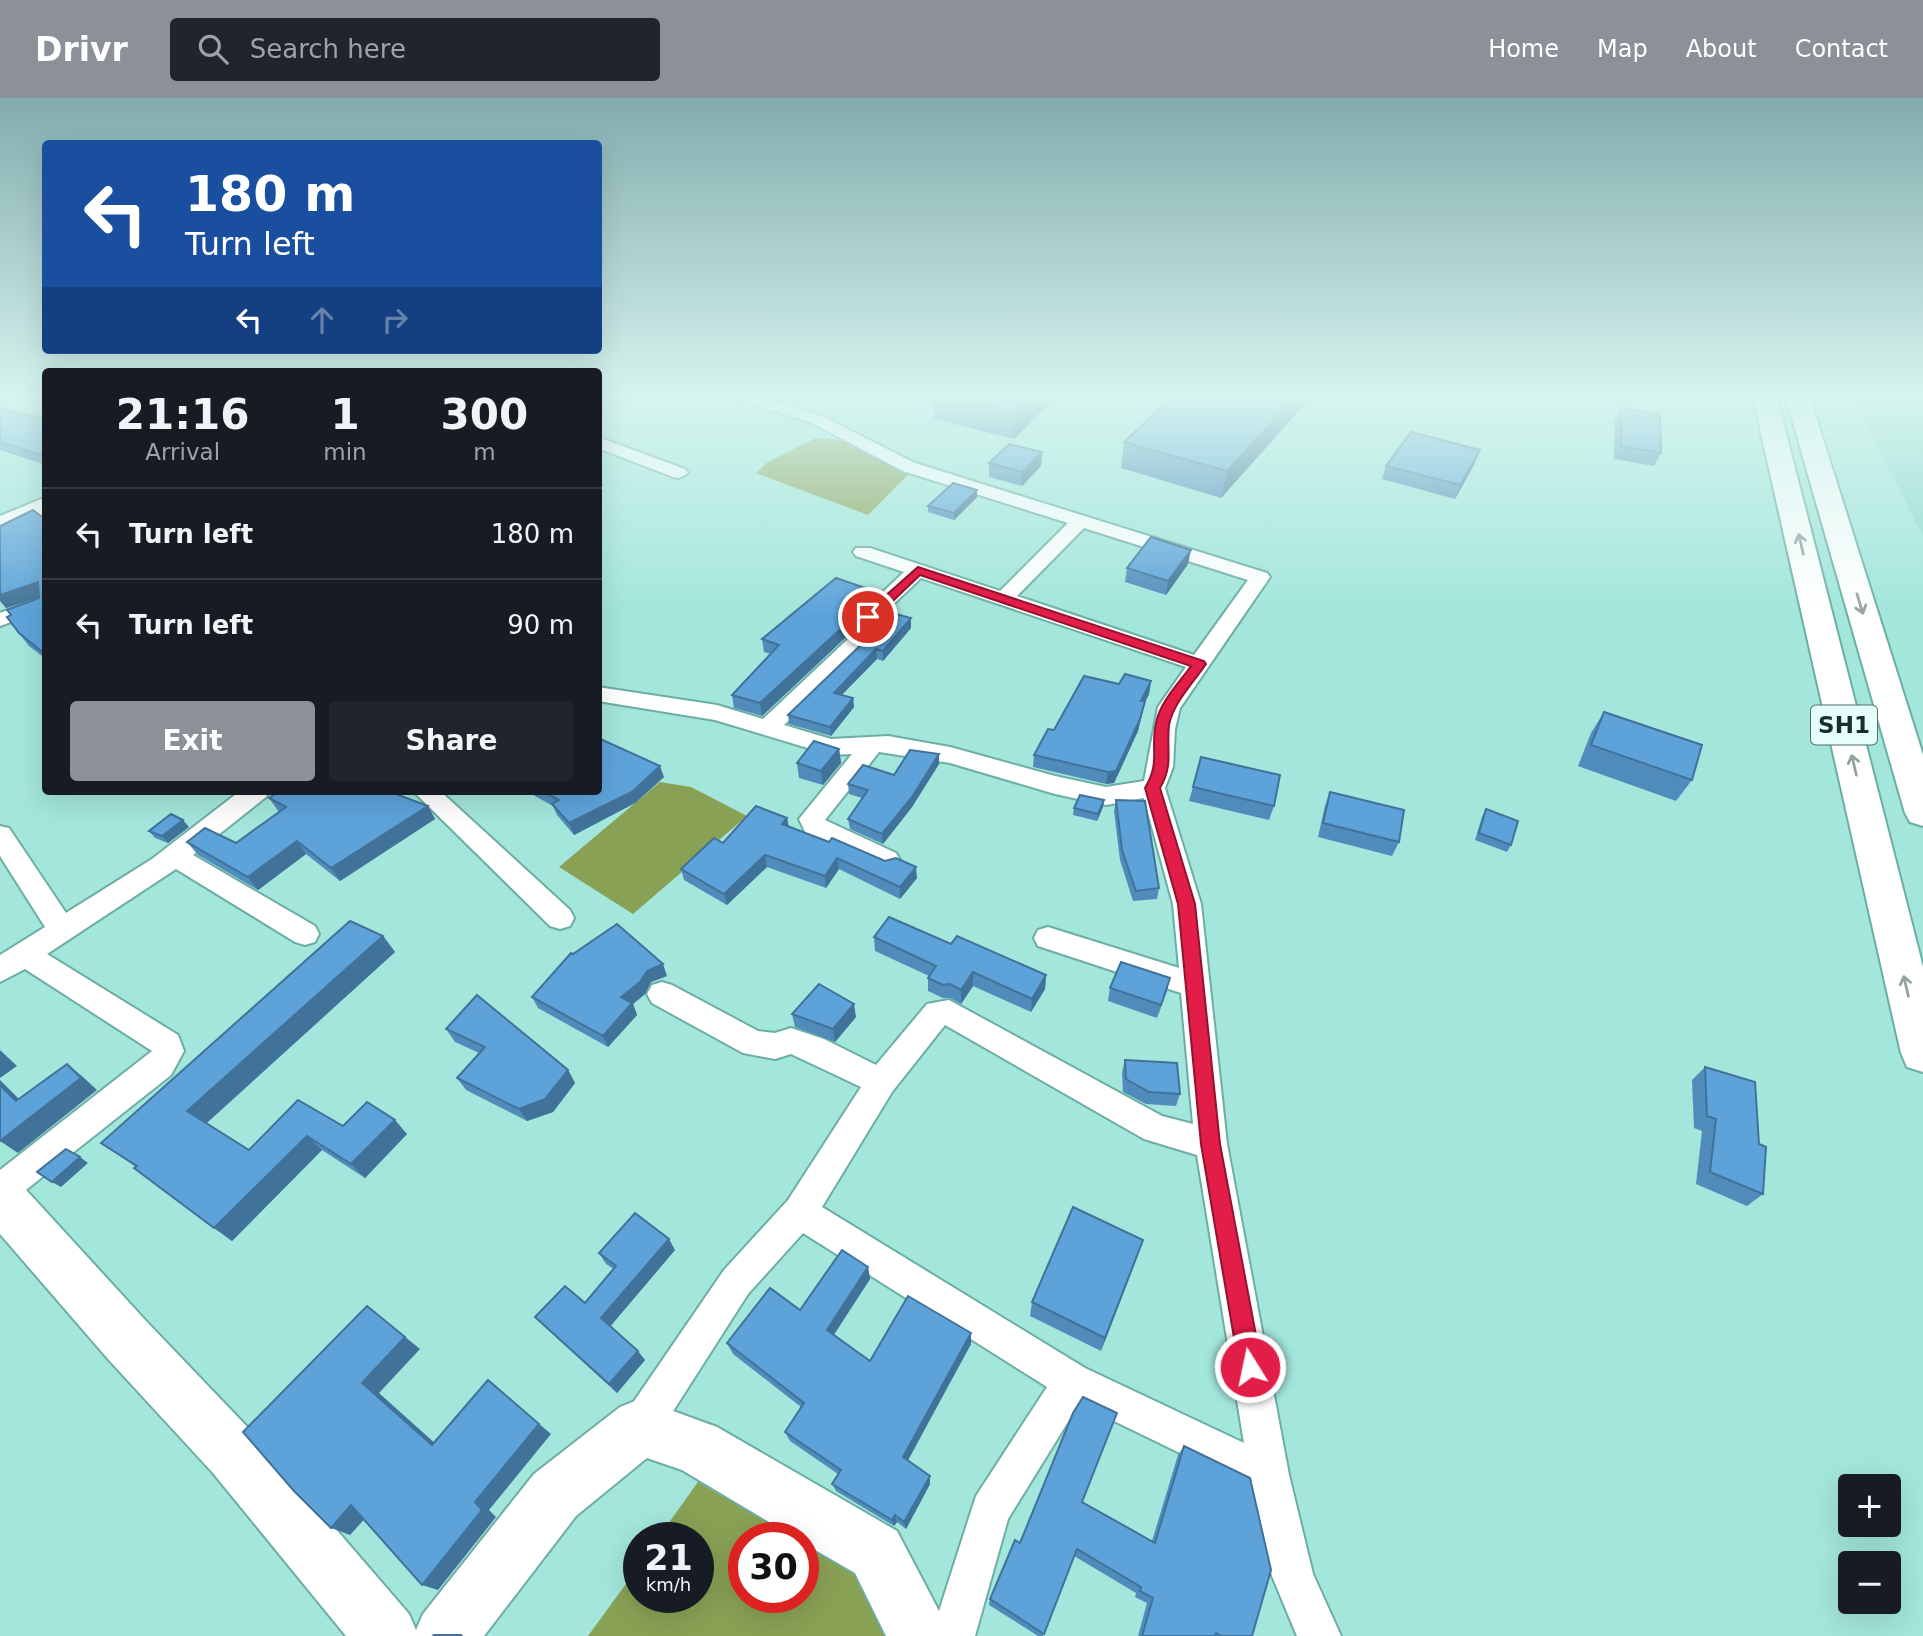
<!DOCTYPE html>
<html lang="en">
<head>
<meta charset="utf-8">
<style>
	body { margin:0; font-family:"DejaVu Sans",sans-serif; background:#20242c; color:#f1f3f6; height:100vh; display:flex; flex-direction:column; font-size:26px; white-space:nowrap }
	* { box-sizing:border-box; margin:0 }
	p { font-size:23px; color:#9ea1a6 }
	.icon { flex:none; width:38px; height:38px; fill:none; stroke:currentColor; stroke-width:2; stroke-linecap:round; stroke-linejoin:round }
	.map { position:relative; flex:1; overflow:hidden }
	.drawer { position:absolute; left:42px; top:270px; width:560px; height:427px; display:flex; flex-direction:column; background:#171b24; border-radius:7px; box-shadow:0 7px 28px #0002 }
	.drawer>* { flex:none }
	.top-card { position:absolute; left:42px; top:42px; width:560px; height:214px; border-radius:7px; box-shadow:0 7px 28px #0002; background:#1a4fa0; color:#fff; overflow:hidden }
	.fabs { position:absolute; left:1838px; top:1376px; display:grid; gap:14px }
	.fabs a { display:grid; place-items:center; width:63px; height:63px; border-radius:7px; background:#171b24; box-shadow:0 7px 28px #0002; font-size:35px }
	.speed { position:absolute; left:623px; top:1424px; display:flex; gap:14px; font-size:35px; font-weight:700; text-align:center }
	.speed>* { display:grid; place-content:center; width:91px; height:91px; border-radius:50%; background:#171b24; box-shadow:0 7px 28px #0002; line-height:1 }
	.speed small { font-size:18px; font-weight:400 }
	.speed .limit { border:10px solid #d22; background:#fff; color:#111 }
	.pin { position:absolute; display:grid; place-items:center; width:60px; height:60px; color:#fff; margin:-30px; border:4px solid #fff; border-radius:50%; box-shadow:0 2px 7px #0007 }
	.me { position:absolute; width:77px; margin:-38px; rotate:350deg; stroke-linejoin:round; filter:drop-shadow(0 0 5px #0008) }
	.turn { display:flex; align-items:center; gap:24px; height:147px; padding:0 28px; font-size:32px }
	.turn .icon { width:91px; height:91px; stroke-width:2.5 }
	.turn b { display:block; font-size:49px; line-height:60px }
	.lanes { display:flex; align-items:center; height:66px; padding:0 28px; background:#0003; justify-content:center; gap:35px; direction:ltr }
	.lanes .off { opacity:.35 }
	.eta { display:flex; justify-content:space-evenly; align-items:center; height:119px; text-align:center }
	.eta b { font-size:42px; font-weight:600; line-height:49px }
	.action { display:flex; gap:14px; margin-top:auto; padding:14px 28px }
	.action a { flex:1; height:80px; border-radius:7px; background:#8c9099; color:#fff; font-size:28px; font-weight:600; line-height:80px; text-align:center }
	.action a+a { background:#20242c; color:#f1f3f6 }
	ul { padding:0; list-style:none }
	li { display:flex; align-items:center; gap:21px; height:91px; padding:0 28px; border-top:2px solid #363941 }
	li div { flex:1 }
	li b { display:block; font-size:26px }
	li em { font-style:normal }
	header { display:flex; align-items:center; gap:42px; box-sizing:border-box; height:98px; padding:0 35px; background:#8c9099; color:#fff }
	header strong { font-size:33px }
	nav { display:flex; gap:38px; margin-inline-start:auto; font-size:24px }
	.search { width:490px; height:63px; background:#20242c; display:flex; align-items:center; gap:18px; box-sizing:border-box; padding:0 24px; border-radius:7px; color:#9ea1a6; font-size:26px }
	.map>svg:first-child { display:block }
</style>
</head>
<body>
<header>
<strong>Drivr</strong>
<div class="search"><svg class="icon" aria-label="search" viewBox="0 0 24 24"><circle cx="10" cy="10" r="6"/><path d="M15 15l6 6"/></svg>Search here</div>
<nav><a>Home</a><a>Map</a><a>About</a><a>Contact</a></nav>
</header>
<div class="map">
<svg width="1923" height="1538" viewBox="0 0 1923 1538">
	<rect width="100%" height="100%" fill="#a3e6db"/>
	<polygon fill="#8ed9cd" points="1854,300 1923,300 1923,439"/>
	<g fill="#89a154">
		<polygon points="816,340 840,342 909,376 868,417 756,375 768,364"/>
		<polygon points="660,684 691,689 747,718 633,816 559,769"/>
		<polygon points="698,1384 795,1440 744,1440 744,1500 803,1500 803,1445 905,1504 901,1538 588,1538 639,1468 639,1500 698,1500 698,1440 658,1440"/>
	</g>
	<g fill="none" stroke-linecap="round" stroke-linejoin="round">
		<defs>
			<g id="street">
				<path d="M739 300H764L822 318 915 365 1267 475 1270 479 1180 610 1175 631 1173 669 1165 690 1201 806 1227 1046 1289 1377 1313 1476 1341 1538H1297L1272 1478 1252 1390 1079 1306 1008 1421 975 1538H931L976 1398 1047 1289 803 1135 748 1196 654 1343 640 1348 626 1343 621 1329 626 1315 724 1172 788 1102 861 989 791 956 775 961 743 955 652 905 647 896 652 887 662 884 672 887 758 933 775 935 791 930 824 941 876 967 927 906 949 902 1162 1018 1193 1026 1181 895 1038 848 1034 840 1038 832 1048 829 1179 870 1173 806 1144 700 1106 707 1055 696 950 665 879 654 825 722 896 755 900 762 896 769 887 772 806 736 799 721 852 656 831 657 715 622 598 603V589L717 607 763 621 847 542 863 513 904 474 856 458 853 454 856 450H870L1000 493 1068 425 903 373 810 324 741 303ZM1084 430 1248 482 1194 557 1017 498ZM921 480 1186 569 1158 609 1144 683 1106 689 1055 678 950 649 888 638 831 641 784 627 864 550 879 520ZM945 927 1144 1041 1197 1057 1244 1345 1085 1270 822 1109 892 994Z"/>
				<polygon points="598,339 685,371 688,375 679,380 673,379 598,350"/>
				<polygon points="46,498 46,511 0,528 0,515"/>
				<polygon points="240,693 269,693 266,699 193,757 315,828 319,836 315,844 305,847 295,844 176,771 47,856 178,937 184,953 171,977 12,1103 0,1108 0,1072 152,953 25,871 0,884 0,857 45,829 0,758 0,728 9,730 66,815 152,761"/>
				<polygon points="413,693 440,693 570,812 574,820 570,828 560,831 550,828"/>
			</g>
			<g id="secondary">
				<path d="M46 399V417C30 424 16 436 0 440V418Z"/>
				<polygon points="0,1075 17,1082 146,1223 253,1335 409,1516 416,1532 423,1516 534,1376 620,1309 640,1301 717,1329 897,1433 952,1538 886,1538 855,1475 803,1445 803,1440 796,1440 682,1372 647,1360 576,1418 484,1538 346,1538 213,1375 108,1261 0,1136"/>
			</g>
			<g id="primary">
				<polygon points="1753,300 1777,300 1923,869 1923,974 1907,969 1901,955"/>
				<polygon points="1786,300 1810,300 1923,657 1923,728 1910,724 1905,715"/>
			</g>
		</defs>
		<use href="#street" stroke="#6daea4" stroke-width="4"/>
		<use href="#secondary" stroke="#6daea4" stroke-width="4"/>
		<use href="#primary" stroke="#6daea4" stroke-width="4"/>
		<use href="#street" fill="#fff" fill-rule="evenodd"/>
		<use href="#secondary" fill="#fff" fill-rule="evenodd"/>
		<use href="#primary" fill="#fff" fill-rule="evenodd"/>
	</g>
	<g fill="#508cbb">
		<polygon points="934,300 1055,300 1014,341 934,321"/>
		<polygon points="1171,300 1310,300 1221,400 1121,370 1124,344"/>
		<polygon points="0,310 46,321 46,367 0,352"/>
		<polygon points="1621,310 1661,355 1654,368 1614,361 1615,323"/>
		<polygon points="1042,354 1041,368 1022,388 989,379 989,365"/>
		<polygon points="1475,365 1455,401 1382,381 1386,368"/>
		<polygon points="977,392 977,399 954,422 928,414 928,408"/>
		<polygon points="46,422 46,561 29,548 19,535 11,517 39,500 39,499 6,510"/>
		<polygon points="1188,466 1166,497 1125,484 1127,470"/>
		<polygon points="869,504 861,512 845,540 762,618 734,610 732,597 771,556 764,554 762,541"/>
		<polygon points="911,520 911,530 883,563 877,561 841,597 853,600 854,609 831,638 789,626 788,617"/>
		<polygon points="1151,583 1149,596 1145,604 1138,633 1114,685 1106,686 1033,669 1034,657 1054,632"/>
		<polygon points="1604,614 1692,682 1676,703 1578,668 1591,635"/>
		<polygon points="839,651 841,665 823,687 799,680 797,665"/>
		<polygon points="939,666 912,709 883,746 850,731 848,721 862,700 849,696 848,686"/>
		<polygon points="664,679 635,705 574,737 557,717 553,708 526,693 598,693"/>
		<polygon points="1193,689 1274,708 1269,722 1189,703"/>
		<polygon points="1330,694 1399,744 1392,758 1318,739 1325,708"/>
		<polygon points="269,700 428,708 435,721 340,783 306,756 258,792 198,757 187,744 236,745 279,714"/>
		<polygon points="1104,702 1103,709 1097,723 1073,717 1074,710"/>
		<polygon points="1116,702 1159,790 1157,801 1133,803 1120,762 1114,713"/>
		<polygon points="1486,711 1511,747 1507,754 1475,742 1482,719"/>
		<polygon points="787,720 789,729 917,780 900,801 839,771 826,790 767,769 727,807 684,782 681,771 723,745"/>
		<polygon points="189,729 168,745 155,740 149,733"/>
		<polygon points="383,838 395,854 207,1025 249,1052 343,1028 407,1036 365,1080 322,1052 232,1143 136,1069 101,1045"/>
		<polygon points="874,839 951,846 1046,877 1045,891 1031,914 973,888 961,906 950,900 943,900 928,893 928,880 929,878 875,853"/>
		<polygon points="667,878 651,884 645,896 633,906 637,917 608,949 538,910 532,899"/>
		<polygon points="1170,880 1157,920 1108,903 1110,890"/>
		<polygon points="792,916 856,919 835,944 795,929"/>
		<polygon points="446,931 568,972 575,985 553,1014 527,1023 466,992 457,980 479,955 455,944"/>
		<polygon points="1125,962 1180,996 1176,1008 1146,1006 1123,994 1122,974"/>
		<polygon points="1705,969 1763,1096 1747,1108 1696,1086 1702,1033 1694,1030 1692,982"/>
		<polygon points="675,1152 610,1228 645,1262 617,1295 544,1228 535,1219 585,1205 614,1171 606,1166 599,1155"/>
		<polygon points="1138,1157 1101,1253 1030,1218 1032,1204"/>
		<polygon points="868,1169 870,1181 834,1237 870,1263 971,1246 907,1362 930,1378 930,1386 906,1431 897,1424 894,1428 836,1393 832,1386 838,1376 790,1343 785,1334 801,1309 733,1256 727,1245 800,1212"/>
		<polygon points="1184,1348 1252,1538 1138,1538 1147,1505 1135,1499 1136,1495 1074,1458 1043,1538 1038,1538 989,1507 990,1501 1020,1445 1082,1404 1152,1443 1178,1357"/>
	</g>
	<g fill="#417299">
		<polygon points="1031,300 1055,300 1014,341 1015,315"/>
		<polygon points="1294,300 1310,300 1221,400 1227,373"/>
		<polygon points="1480,352 1475,365 1455,401 1460,387"/>
		<polygon points="1042,354 1041,368 1022,388 1022,374"/>
		<polygon points="977,392 977,399 954,422 954,415"/>
		<polygon points="1191,452 1188,466 1166,497 1168,483"/>
		<polygon points="38,484 46,497 6,510 0,503 0,497"/>
		<polygon points="868,491 869,504 861,512 845,540 762,618 760,605"/>
		<polygon points="911,520 911,530 883,563 883,553"/>
		<polygon points="876,551 877,561 835,604 834,595"/>
		<polygon points="1151,583 1149,596 1145,604 1138,633 1114,685 1106,686 1108,674"/>
		<polygon points="853,600 854,609 831,638 830,629"/>
		<polygon points="839,651 841,665 823,687 821,673"/>
		<polygon points="939,656 939,666 912,709 883,746 882,736"/>
		<polygon points="660,668 664,679 635,705 574,737 569,725"/>
		<polygon points="1104,702 1103,709 1097,723 1098,716"/>
		<polygon points="428,708 435,721 340,783 331,770"/>
		<polygon points="787,720 789,731 782,726"/>
		<polygon points="183,722 189,729 168,745 162,738"/>
		<polygon points="297,743 306,756 258,792 248,779"/>
		<polygon points="765,757 767,769 727,807 724,796"/>
		<polygon points="837,760 839,771 826,790 825,778"/>
		<polygon points="916,769 917,780 900,801 900,789"/>
		<polygon points="383,838 395,854 204,1027 187,1013"/>
		<polygon points="663,866 667,878 651,884 645,896 633,906 637,917 608,949 603,938 621,899 647,873"/>
		<polygon points="973,874 973,888 961,906 961,892"/>
		<polygon points="1046,877 1045,891 1031,914 1032,901"/>
		<polygon points="1170,880 1167,893 1157,920 1161,907"/>
		<polygon points="854,906 856,919 835,944 833,931"/>
		<polygon points="0,952 17,968 0,980"/>
		<polygon points="67,966 83,979 97,992 18,1055 0,1043"/>
		<polygon points="568,972 575,985 553,1014 527,1023 519,1011"/>
		<polygon points="0,982 33,1015 16,1003 0,987"/>
		<polygon points="395,1022 407,1036 365,1080 351,1066"/>
		<polygon points="307,1038 322,1052 232,1143 214,1130"/>
		<polygon points="80,1059 88,1065 61,1089 52,1084"/>
		<polygon points="669,1141 675,1152 609,1230 601,1220"/>
		<polygon points="1143,1142 1138,1157 1101,1253 1105,1240"/>
		<polygon points="868,1169 870,1181 830,1242 827,1232"/>
		<polygon points="367,1208 420,1251 379,1295 447,1356 432,1347 362,1285"/>
		<polygon points="971,1235 971,1246 905,1368 903,1359"/>
		<polygon points="638,1253 645,1262 617,1295 609,1286"/>
		<polygon points="488,1282 551,1336 489,1412 496,1419 438,1492 422,1487 475,1404"/>
		<polygon points="930,1378 930,1386 906,1431 904,1424"/>
		<polygon points="351,1407 370,1415 350,1437 331,1430"/>
		<polygon points="895,1417 897,1424 894,1428 892,1422"/>
	</g>
	<g fill="#5da3da" stroke="#417299" stroke-width="2">
		<polygon points="951,300 1031,300 1015,315"/>
		<polygon points="1171,300 1294,300 1227,373 1124,344"/>
		<polygon points="0,310 46,321 46,359 0,344"/>
		<polygon points="1621,310 1660,316 1661,355 1621,348"/>
		<polygon points="1411,334 1480,352 1460,387 1386,368"/>
		<polygon points="1009,346 1042,354 1022,374 989,365"/>
		<polygon points="953,385 977,392 954,415 928,408"/>
		<polygon points="33,412 46,422 46,557 19,535 7,519 11,517 7,512 39,500 38,484 0,497 0,428"/>
		<polygon points="1151,439 1191,452 1168,483 1127,470"/>
		<polygon points="836,480 868,491 860,499 844,528 760,605 732,597 779,547 762,541"/>
		<polygon points="881,512 911,520 883,553 876,551 834,595 853,600 830,629 788,617 865,543"/>
		<polygon points="1125,576 1151,583 1141,603 1145,603 1140,621 1116,673 1108,674 1034,657 1048,631 1054,632 1084,578 1119,586"/>
		<polygon points="1604,614 1702,647 1692,682 1591,647"/>
		<polygon points="598,640 660,668 632,694 569,725 552,706 559,702 542,693 598,693"/>
		<polygon points="814,643 839,651 821,673 797,665"/>
		<polygon points="910,652 939,656 912,699 882,736 848,721 868,692 848,686 863,667 894,677"/>
		<polygon points="1201,659 1280,677 1274,708 1193,689"/>
		<polygon points="280,693 388,693 428,708 331,770 297,743 248,779 187,744 205,730 236,745 286,709 269,700"/>
		<polygon points="1330,694 1404,712 1399,744 1323,725"/>
		<polygon points="1080,697 1104,702 1098,716 1074,710"/>
		<polygon points="1116,702 1145,703 1159,790 1136,793 1122,752"/>
		<polygon points="756,708 787,720 782,726 829,744 832,740 885,763 896,760 916,769 900,789 837,760 825,778 765,757 724,796 681,771 714,740 723,745"/>
		<polygon points="1486,711 1518,723 1511,747 1479,735"/>
		<polygon points="171,716 183,722 162,738 149,733"/>
		<polygon points="889,819 951,846 957,838 1046,877 1032,901 973,874 961,892 950,886 943,887 928,880 936,868 874,839"/>
		<polygon points="350,823 383,838 187,1013 249,1052 298,1002 343,1028 367,1004 395,1022 351,1066 307,1038 214,1130 134,1070 137,1068 101,1045"/>
		<polygon points="617,826 663,866 647,873 640,884 621,899 632,905 603,938 532,899 571,855 573,856"/>
		<polygon points="1121,864 1170,880 1161,907 1110,890"/>
		<polygon points="819,886 854,906 833,931 792,916"/>
		<polygon points="477,897 568,972 545,1001 519,1011 457,980 485,949 446,931"/>
		<polygon points="1125,962 1177,965 1180,996 1149,994 1126,981"/>
		<polygon points="67,966 81,980 0,1043 0,987 16,1003"/>
		<polygon points="1705,969 1755,984 1759,1046 1766,1049 1763,1096 1710,1074 1716,1021 1707,1018"/>
		<polygon points="66,1051 80,1059 52,1084 37,1074"/>
		<polygon points="1073,1109 1143,1142 1105,1240 1032,1204"/>
		<polygon points="635,1115 669,1141 601,1220 638,1253 609,1286 535,1219 565,1188 585,1205 616,1168 599,1155"/>
		<polygon points="842,1152 868,1169 827,1232 870,1263 908,1198 971,1235 903,1359 930,1378 904,1424 895,1417 892,1422 832,1386 841,1372 785,1334 804,1305 727,1245 770,1190 800,1212"/>
		<polygon points="367,1208 405,1239 362,1285 432,1347 488,1282 539,1326 475,1404 482,1412 422,1487 351,1407 331,1430 294,1393 243,1334"/>
		<polygon points="1083,1299 1117,1315 1082,1404 1155,1445 1184,1348 1250,1380 1271,1472 1252,1538 1221,1538 1216,1535 1215,1538 1142,1538 1153,1500 1140,1493 1141,1489 1077,1451 1044,1536 990,1501 1015,1442 1020,1445 1073,1315"/>
		<polygon points="434,1537 461,1537 462,1538 433,1538"/>
	</g>
	<defs><path id="oneway-shaft" d="M-6 0H5M1.5-3L5.5 0L1.5 3" fill="none" stroke-width="1.6" stroke-linecap="round" stroke-linejoin="round" transform="scale(1.75)"/></defs>
	<g stroke="#96a2a0">
		<use href="#oneway-shaft" transform="translate(1801 446) rotate(-103)"/>
		<use href="#oneway-shaft" transform="translate(1860 506) rotate(73)"/>
		<use href="#oneway-shaft" transform="translate(1854 667) rotate(-103)"/>
		<use href="#oneway-shaft" transform="translate(1906 888) rotate(-103)"/>
	</g>
	<linearGradient id="sky" x2="0" y2="1"><stop stop-color="#82acad"/><stop offset="0.58" stop-color="#d6f4ef"/><stop offset="1" stop-color="#d6f4ef" stop-opacity="0"/></linearGradient>
	<rect width="1923" height="515" fill="url(#sky)"/>
	<path fill="#e11d48" stroke="#92132f" stroke-width="2" d="M918 469 1204 563 1206 566C1194 584 1173 605 1169 627 1166 652 1174 666 1160 690L1195 806 1220 1046 1262 1269 1258 1277 1250 1281 1242 1277 1239 1269 1201 1046 1178 806 1145 690C1161 663 1150 651 1156 625 1160 604 1179 585 1191 568L920 477 873 522H864V517Z"/>
	<g text-anchor="middle" stroke-width="6" stroke-linejoin="round" paint-order="stroke">
		<rect fill="#e4fef9" stroke="#536e6a" stroke-width="2" x="1811" y="607.5" width="66" height="39" rx="5"/>
		<g font-size="23" font-weight="bold" fill="#15302c">
			<text x="1844" y="635">SH1</text>
		</g>
	</g>
</svg>
<div class="fabs">
<a>+</a>
<a>−</a>
</div>
<div class="speed"><div>21<small>km/h</small></div><div class="limit">30</div></div>
<div class="pin" style="left:868px;top:519px;background:#d93025"><svg class="icon" aria-label="arrive" viewBox="0 0 24 24"><path d="M6 21V4h12l-3 4 3 4H6"/></svg></div>
<svg class="me" style="left:1250px;top:1269px" viewBox="-20 -20 40 40"><circle r="17" fill="#e11d48" stroke="#fff" stroke-width="3"/><path d="M0-11L8 9 0 5-8 9z" fill="#fff"/></svg>
<div class="top-card">
<div class="turn"><svg class="icon" aria-label="left" viewBox="0 0 24 24"><path d="M17 20v-9H6M10 6l-5 5 5 5"/></svg><div><b>180 m</b>Turn left</div></div>
<div class="lanes"><svg class="icon" aria-label="left" viewBox="0 0 24 24"><path d="M17 20v-9H6M10 6l-5 5 5 5"/></svg><svg class="icon off" aria-label="ahead" viewBox="0 0 24 24"><path d="M12 20V5M6 11l6-6 6 6"/></svg><svg class="icon off" aria-label="right" viewBox="0 0 24 24"><path d="M7 20v-9h11M14 6l5 5-5 5"/></svg></div>
</div>
<section class="drawer">
<div class="eta">
<div><b>21:16</b><p>Arrival</p></div>
<div><b>1</b><p>min</p></div>
<div><b>300</b><p>m</p></div>
</div>
<ul>
<li><svg class="icon" aria-label="left" viewBox="0 0 24 24"><path d="M17 20v-9H6M10 6l-5 5 5 5"/></svg><div><b>Turn left</b></div><em>180 m</em></li>
<li><svg class="icon" aria-label="left" viewBox="0 0 24 24"><path d="M17 20v-9H6M10 6l-5 5 5 5"/></svg><div><b>Turn left</b></div><em>90 m</em></li>
</ul>
<div class="action"><a>Exit</a><a>Share</a></div>
</section>
</div>
</body>
</html>
